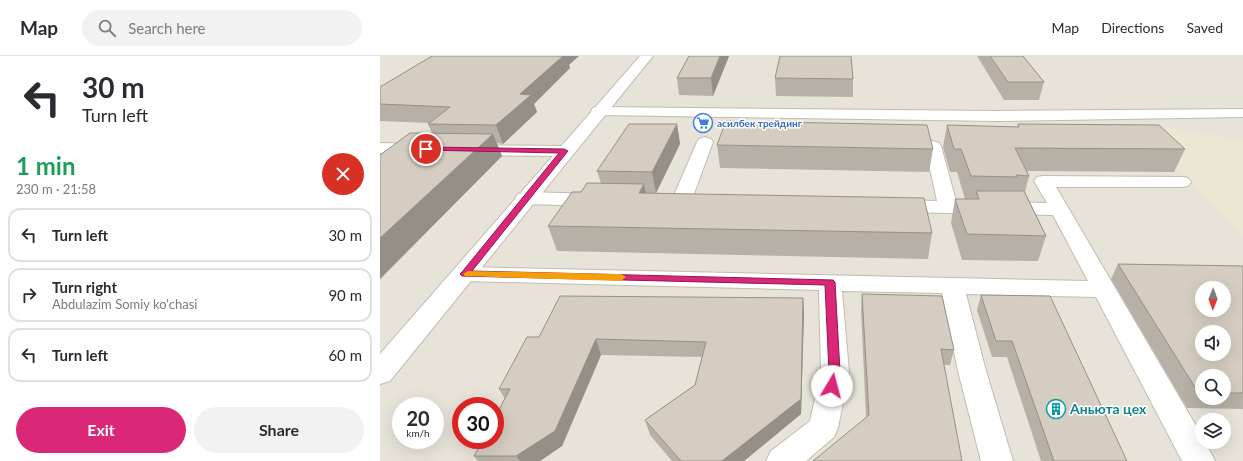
<!DOCTYPE html>
<html lang="en">
<head>
<meta charset="utf-8">
<style>
	body { margin:0; font-family:Lato,sans-serif; background:#f2f2f3; color:#2b2b33; height:100vh; display:flex; flex-direction:column; font-size:15px; white-space:nowrap }
	* { box-sizing:border-box; margin:0 }
	p { font-size:13px; color:#7c7c81 }
	.icon { flex:none; width:22px; height:22px; fill:none; stroke:currentColor; stroke-width:2; stroke-linecap:round; stroke-linejoin:round }
	.map { position:relative; flex:1; overflow:hidden }
	.sheet { display:flex; flex-direction:column; background:#fff; width:380px }
	.sheet>* { flex:none }
	.top-card { background:#fff; color:#2b2b33; overflow:hidden }
	.needle { width:26px; rotate:181deg }
	.tools { position:absolute; left:815px; top:225px; display:grid; gap:8px }
	.tools a { display:grid; place-items:center; width:36px; height:36px; border-radius:50%; background:#fff; box-shadow:0 4px 16px #0002; font-size:20px }
	.speed { position:absolute; left:12px; top:341px; display:flex; gap:8px; font-size:20px; font-weight:700; text-align:center }
	.speed>* { display:grid; place-content:center; width:52px; height:52px; border-radius:50%; background:#fff; box-shadow:0 4px 16px #0002; line-height:1 }
	.speed small { font-size:10px; font-weight:400 }
	.speed .limit { border:6px solid #d22; background:#fff; color:#111 }
	.pin { position:absolute; display:grid; place-items:center; width:34px; height:34px; color:#fff; margin:-17px; border:2px solid #fff; border-radius:50%; box-shadow:0 1px 4px #0007 }
	.me { position:absolute; width:44px; margin:-22px; rotate:8deg; stroke-linejoin:round; filter:drop-shadow(0 0 3px #0008) }
	.turn { display:flex; align-items:center; gap:14px; height:84px; padding:0 16px; font-size:18px }
	.turn .icon { width:52px; height:52px; stroke-width:2.5 }
	.turn b { display:block; font-size:28px; line-height:34px }
	.round { display:grid; place-items:center; flex:none; width:42px; height:42px; border-radius:21px; background:#f2f2f3 }
	.head { display:flex; align-items:center; justify-content:space-between; height:68px; padding:0 16px }
	h1 { font-size:24px; font-weight:700; line-height:30px; color:#1e9e55 }
	.button { display:flex; gap:8px; margin-top:auto; padding:8px 16px }
	.button a { flex:1; height:46px; border-radius:24px; background:#db2777; color:#fff; font-size:16px; font-weight:700; line-height:46px; text-align:center }
	.button a+a { background:#f2f2f3; color:#2b2b33 }
	ul { padding:0; list-style:none }
	li { display:flex; align-items:center; gap:12px; height:54px; margin:0 8px 6px; padding:0 8px; border:2px solid #e1e1e2; border-radius:12px }
	li div { flex:1 }
	li b { display:block; font-size:15px }
	li em { font-style:normal }
	header { display:flex; align-items:center; gap:24px; box-sizing:border-box; height:56px; padding:0 20px; background:#fff; border-bottom:1px solid #e1e1e2 }
	header strong { font-size:19px }
	nav { display:flex; gap:22px; margin-inline-start:auto; font-size:14px }
	.search { width:280px; height:36px; background:#f2f2f3; display:flex; align-items:center; gap:10px; box-sizing:border-box; padding:0 14px; border-radius:22px; color:#7c7c81; font-size:15px }
	main { display:flex; flex:1; min-height:0 }
	.map>svg:first-child { display:block }
</style>
</head>
<body>
<header>
<strong>Map</strong>
<div class="search"><svg class="icon" aria-label="search" viewBox="0 0 24 24"><circle cx="10" cy="10" r="6"/><path d="M15 15l6 6"/></svg>Search here</div>
<nav><a>Map</a><a>Directions</a><a>Saved</a></nav>
</header>
<main>
<section class="sheet">
<div class="top-card">
<div class="turn"><svg class="icon" aria-label="left" viewBox="0 0 24 24"><path d="M17 20v-9H6M10 6l-5 5 5 5"/></svg><div><b>30 m</b>Turn left</div></div>
</div>
<div class="head"><div><h1>1 min</h1><p>230 m · 21:58</p></div><a class="round" style="background:#d93025;color:#fff"><svg class="icon" aria-label="close" viewBox="0 0 24 24"><path d="M6 6l12 12M18 6L6 18"/></svg></a></div>
<ul>
<li><svg class="icon" aria-label="left" viewBox="0 0 24 24"><path d="M17 20v-9H6M10 6l-5 5 5 5"/></svg><div><b>Turn left</b></div><em>30 m</em></li>
<li><svg class="icon" aria-label="right" viewBox="0 0 24 24"><path d="M7 20v-9h11M14 6l5 5-5 5"/></svg><div><b>Turn right</b><p>Abdulazim Somiy ko'chasi</p></div><em>90 m</em></li>
<li><svg class="icon" aria-label="left" viewBox="0 0 24 24"><path d="M17 20v-9H6M10 6l-5 5 5 5"/></svg><div><b>Turn left</b></div><em>60 m</em></li>
</ul>
<div class="button"><a>Exit</a><a>Share</a></div>
</section>
<div class="map">
<svg width="863" height="405" viewBox="0 0 863 405">
	<rect width="100%" height="100%" fill="#f4f1ea"/>
	<path fill="#e8e3d9" fill-rule="evenodd" d="M0 0H863V405H0ZM822 232H844V254H822ZM822 276H844V298H822ZM822 320H844V342H822ZM21 350H55V384H21ZM81 350H115V384H81ZM822 364H844V386H822Z"/>
	<polygon fill="#ece6d5" points="750,65 863,84 863,181"/>
	<g fill="none" stroke-linecap="round" stroke-linejoin="round">
		<defs>
			<g id="minor">
				<polygon points="218,51 616,55 863,53 863,61 616,65 218,59 213,58 211,55 213,52"/>
				<polygon points="325,81 331,83 333,86 311,146 308,150 301,152 294,150 291,146 317,86 319,83"/>
				<polygon points="553,85 559,87 561,90 576,145 667,147 654,125 657,121 663,120 802,121 808,122 811,126 808,130 802,131 676,131 822,380 822,386 825,386 835,405 802,405 716,241 586,238 606,315 633,405 601,405 578,315 562,237 462,235 469,316 458,372 454,381 426,405 386,405 391,395 430,365 441,316 439,234 85,225 77,223 74,218 77,213 85,211 708,225 673,159 518,156 511,154 508,150 511,146 518,144 557,145 545,90 547,87"/>
				<polygon points="0,87 39,88 45,89 47,93 45,97 39,98 0,97"/>
				<polygon points="89,89 184,90 190,91 192,95 190,99 184,100 89,99 83,98 81,94 83,90"/>
				<polygon points="145,136 217,138 224,140 227,144 224,148 217,150 145,148 138,146 135,142 138,138"/>
			</g>
			<polygon id="tertiary" points="260,0 273,0 10,325 0,328 0,298"/>
		</defs>
		<use href="#minor" stroke="#c2bcb0" stroke-width="2"/>
		<use href="#tertiary" stroke="#c2bcb0" stroke-width="2"/>
		<use href="#minor" fill="#fff" fill-rule="evenodd"/>
		<use href="#tertiary" fill="#fff" fill-rule="evenodd"/>
	</g>
	<g fill="#b7b0a6" fill-rule="evenodd">
		<polygon points="309,0 349,0 333,40 299,39 297,22"/>
		<polygon points="597,0 643,0 664,26 659,44 624,44"/>
		<polygon points="189,9 190,12 154,48 157,56 123,88 117,87 122,100 0,223 0,99 52,77 48,68 49,67 0,65 0,31"/>
		<polygon points="395,22 473,23 473,41 396,40"/>
		<polygon points="297,68 300,88 276,137 266,137 552,177 548,203 177,195 168,170 201,136 221,127 217,115"/>
		<polygon points="638,68 805,93 794,116 647,115 649,120 645,136 666,180 658,205 582,204 571,167 575,143 585,143 577,116 570,116 563,91 567,69 637,71"/>
		<polygon points="337,89 553,93 549,116 340,112"/>
		<path d="M738 208 863 210V353L807 352 731 223ZM822 320H844V342H822Z"/>
		<polygon points="482,238 574,294 570,309 564,309 486,361 481,254"/>
		<polygon points="601,239 747,405 661,405 627,301 612,301 597,254"/>
		<polygon points="423,242 424,257 421,358 364,405 292,405 270,379 265,364 315,329 322,301 221,299 182,390 160,405 98,405 94,400 125,343 119,333 159,281"/>
	</g>
	<g fill="#959087">
		<polygon points="183,0 199,0 189,9 190,12 154,48 157,56 123,88 116,69 140,38"/>
		<polygon points="340,0 349,0 333,40 331,22"/>
		<polygon points="297,68 300,88 276,137 272,116"/>
		<polygon points="113,78 122,100 0,223 0,182"/>
		<polygon points="264,128 269,152 259,137"/>
		<polygon points="423,242 424,257 421,358 364,405 342,405"/>
		<polygon points="216,283 221,299 182,390 160,405 140,405 136,400"/>
	</g>
	<g fill="#d5cdc1" stroke="#959087" fill-rule="evenodd">
		<polygon points="52,0 183,0 140,38 151,39 116,69 48,68 70,51 0,48 0,31"/>
		<polygon points="309,0 340,0 331,22 297,22"/>
		<polygon points="400,0 471,0 473,23 395,22"/>
		<polygon points="610,0 643,0 664,26 628,26"/>
		<polygon points="346,65 547,69 553,93 337,89"/>
		<polygon points="249,68 297,68 272,116 217,115"/>
		<polygon points="638,68 779,69 805,93 635,92 649,120 636,119 637,121 591,120 581,93 574,93 567,69 639,71"/>
		<polygon points="30,77 113,78 0,182 0,99"/>
		<polygon points="207,127 264,128 259,137 544,142 552,177 168,170 192,136 201,136"/>
		<polygon points="596,135 644,135 666,180 587,178 575,143 599,143"/>
		<path d="M738 208 863 210V337H844V320H822V336H818ZM822 232H844V254H822ZM822 276H844V298H822Z"/>
		<polygon points="482,238 562,240 574,294 561,293 582,405 433,405 489,359"/>
		<polygon points="601,239 670,240 747,405 674,405 632,285 616,285"/>
		<polygon points="180,240 423,242 421,343 342,405 301,405 265,364 315,329 326,286 216,283 175,375 136,400 94,400 103,384 115,384 115,361 130,333 119,333 147,281 159,281"/>
	</g>
	<polygon fill="#db2777" stroke="#8e194d" points="46,91 184,93 188,95 92,215 453,224 455,226 460,316 456,334 452,335 447,334 446,330 449,316 445,229 82,220 80,218 82,216 179,97 44,94 43,93"/>
	<polygon fill="#f59e0b" points="88,215 241,218 246,221 241,225 85,220 83,218"/>
	<defs>
		<symbol id="supermarket-ring" viewBox="-11 -11 22 22"><circle r="9.5" fill="#fff" stroke="#3f7fe0" stroke-width="1.5"/><path d="M-6-5.5h2.5l.6 2H6L4.5 2H-2.5L-4.4-4H-6ZM-1.5 3.2a1.3 1.3 0 1 0 .1 0ZM3 3.2a1.3 1.3 0 1 0 .1 0Z" fill="#3f7fe0"/></symbol>
		<symbol id="building-ring" viewBox="-11 -11 22 22"><circle r="9.5" fill="#fff" stroke="#0f9aa8" stroke-width="1.5"/><path d="M-4-6H4V6H1V3H-1V6H-4ZM-2.5-4.3h1.7v1.8h-1.7ZM.8-4.3h1.7v1.8H.8ZM-2.5-1h1.7V.8h-1.7ZM.8-1h1.7V.8H.8Z" fill="#0f9aa8"/></symbol>
	</defs>
	<g fill-rule="evenodd">
		<use href="#supermarket-ring" x="312" y="56" width="22" height="22"/>
		<use href="#building-ring" x="665" y="342" width="22" height="22"/>
	</g>
	<g text-anchor="middle" stroke-width="3" stroke-linejoin="round" paint-order="stroke">
		<g font-size="10" font-weight="bold" fill="#366cbe" stroke="#fff" text-anchor="start">
			<text x="337" y="71">асилбек трейдинг</text>
		</g>
		<g font-size="14" font-weight="bold" fill="#0d838f" stroke="#fff" text-anchor="start">
			<text x="690" y="358">Аньюта цех</text>
		</g>
	</g>
</svg>
<div class="tools">
<a><svg class="needle" viewBox="-14 -14 28 28"><path d="M0-13l5 13h-10z" fill="#e53935"/><path d="M0 13l5-13h-10z" fill="#7c7c81"/></svg></a>
<a><svg class="icon" aria-label="sound" viewBox="0 0 24 24"><path d="M4 9h4l5-4v14l-5-4H4zM17 9q2 3 0 6"/></svg></a>
<a><svg class="icon" aria-label="search" viewBox="0 0 24 24"><circle cx="10" cy="10" r="6"/><path d="M15 15l6 6"/></svg></a>
<a><svg class="icon" aria-label="layers" viewBox="0 0 24 24"><path d="M12 4l9 5-9 5-9-5zM3 14l9 5 9-5"/></svg></a>
</div>
<div class="speed"><div>20<small>km/h</small></div><div class="limit">30</div></div>
<div class="pin" style="left:46px;top:93px;background:#d93025"><svg class="icon" aria-label="arrive" viewBox="0 0 24 24"><path d="M6 21V4h12l-3 4 3 4H6"/></svg></div>
<svg class="me" style="left:452px;top:330px" viewBox="-20 -20 40 40"><circle r="19" fill="#fff"/><path d="M0-13L10 11 0 6-10 11z" fill="#db2777"/></svg>
</div>
</main>
</body>
</html>
